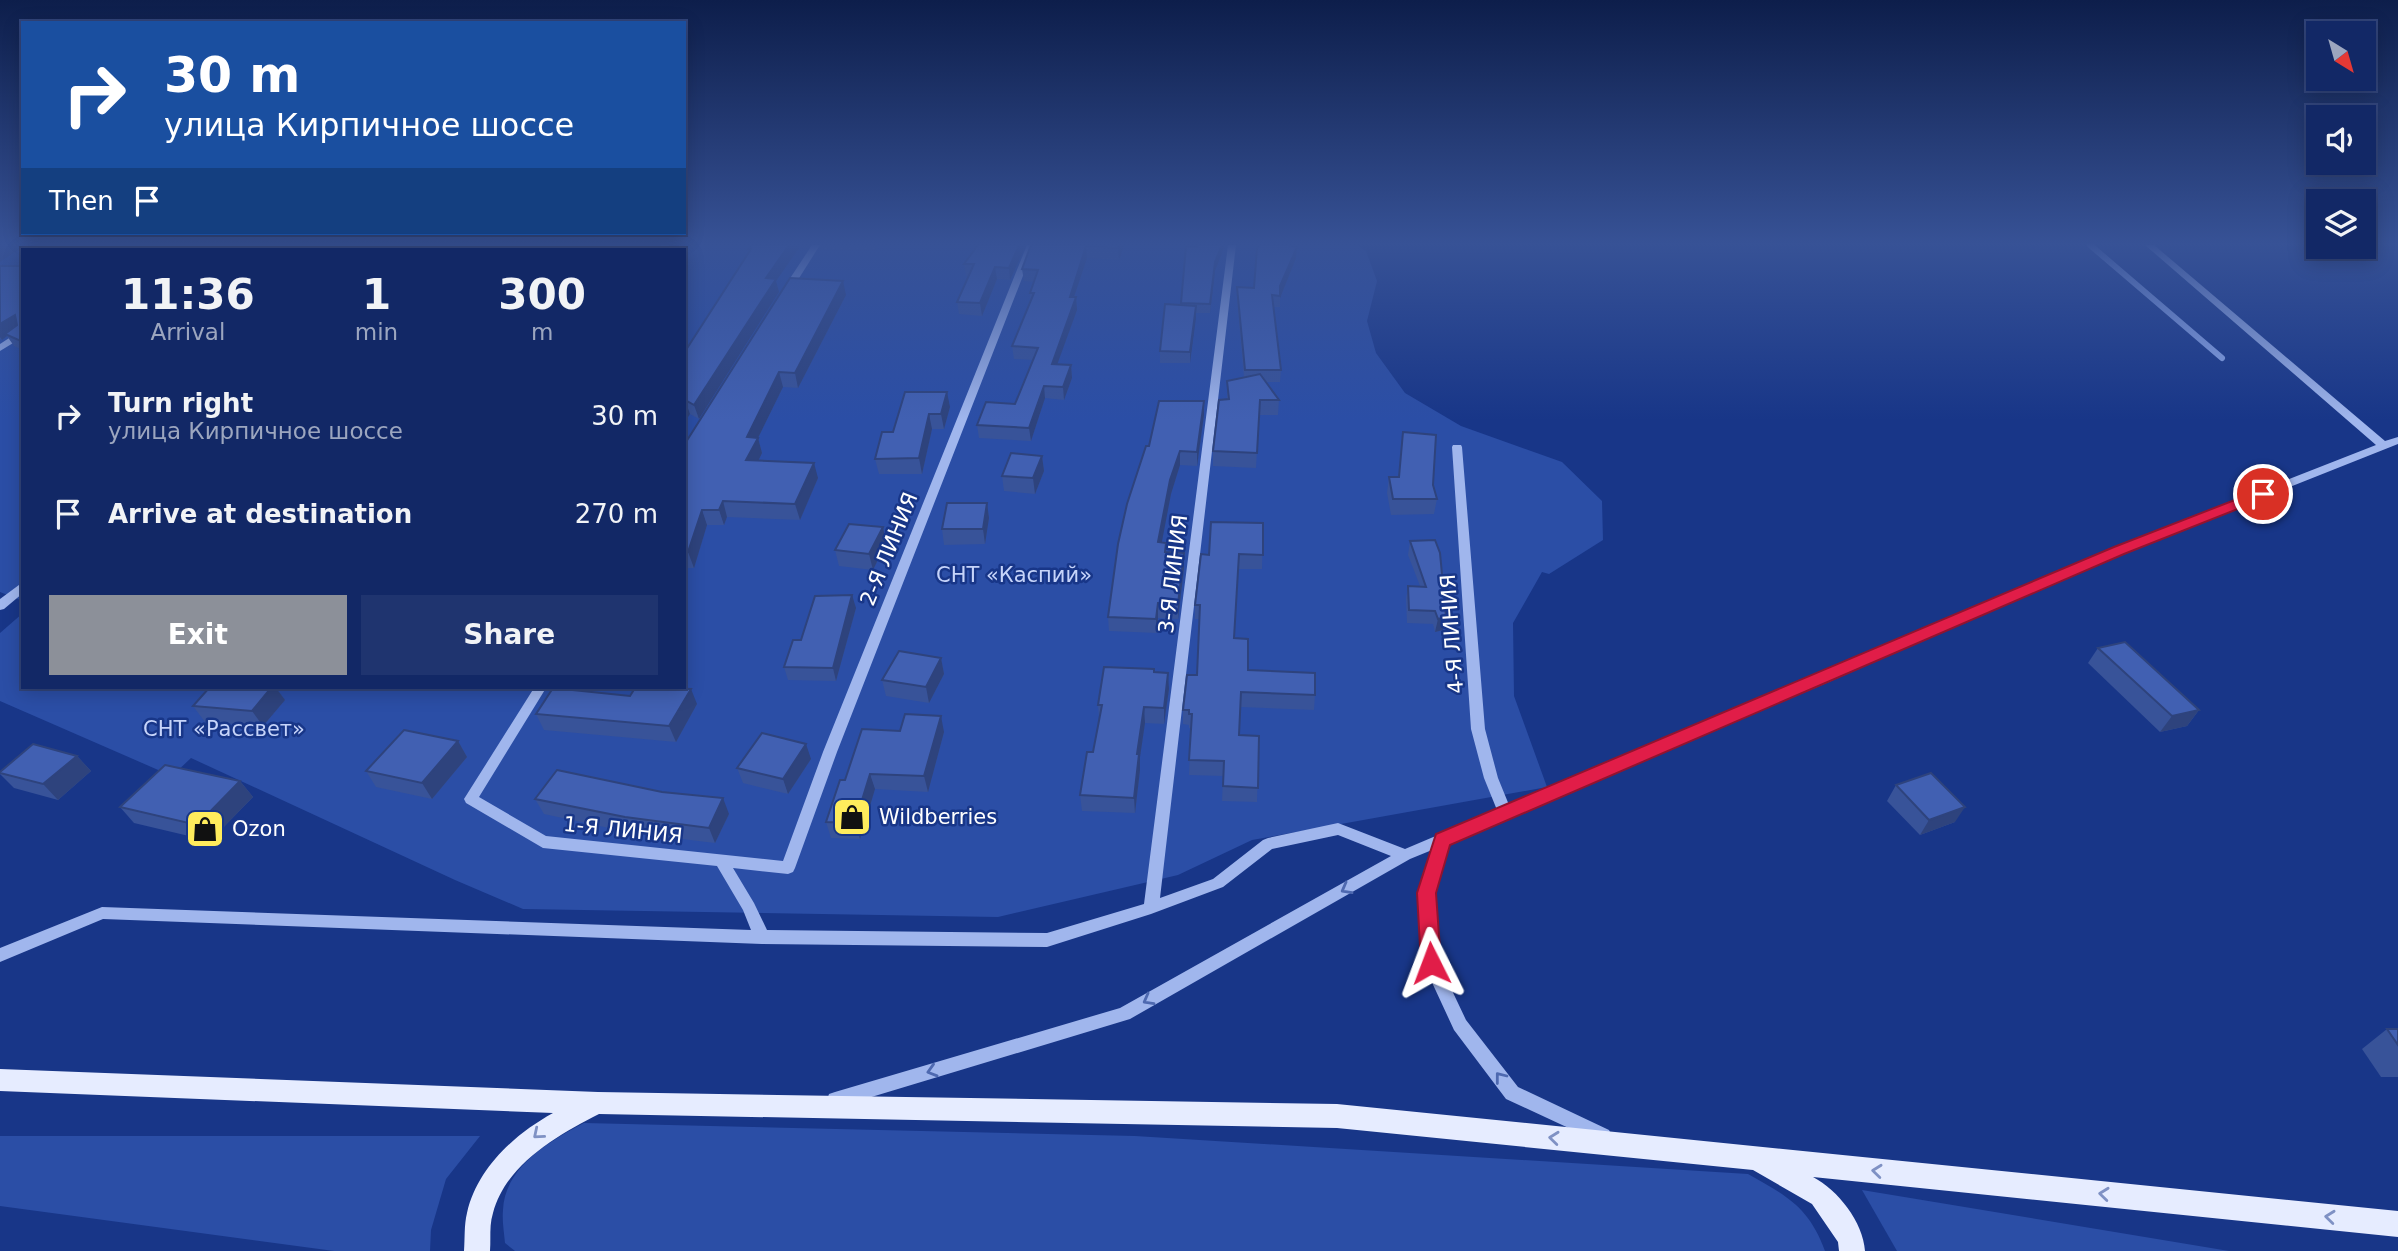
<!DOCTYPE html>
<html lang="en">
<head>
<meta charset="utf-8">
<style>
	body { margin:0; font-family:"DejaVu Sans",sans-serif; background:#1f346f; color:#f1f3f6; height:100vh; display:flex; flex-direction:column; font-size:26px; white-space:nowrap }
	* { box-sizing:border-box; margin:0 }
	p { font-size:23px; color:#9ca6bf }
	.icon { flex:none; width:38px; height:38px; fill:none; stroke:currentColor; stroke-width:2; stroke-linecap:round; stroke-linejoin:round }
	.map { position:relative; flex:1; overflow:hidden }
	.details { position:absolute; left:21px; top:248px; width:665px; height:441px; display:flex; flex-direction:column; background:#122866; border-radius:0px; box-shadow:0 4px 18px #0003,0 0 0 2px #31447a }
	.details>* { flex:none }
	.top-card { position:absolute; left:21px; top:21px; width:665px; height:214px; border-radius:0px; box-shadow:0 4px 18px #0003,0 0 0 2px #31447a; background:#1a4fa0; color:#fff; overflow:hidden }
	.needle { width:46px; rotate:143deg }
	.buttons { position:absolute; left:2306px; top:21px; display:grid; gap:14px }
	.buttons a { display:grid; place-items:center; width:70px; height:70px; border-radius:0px; background:#122866; box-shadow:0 4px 18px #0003,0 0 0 2px #31447a; font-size:35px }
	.pin { position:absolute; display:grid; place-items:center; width:60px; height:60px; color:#fff; margin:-30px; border:4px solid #fff; border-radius:50%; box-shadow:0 2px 7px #0007 }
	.me { position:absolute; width:77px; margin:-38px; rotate:357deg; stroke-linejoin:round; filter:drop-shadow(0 0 5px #0008) }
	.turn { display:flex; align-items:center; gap:24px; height:147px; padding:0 28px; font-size:32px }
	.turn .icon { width:91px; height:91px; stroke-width:2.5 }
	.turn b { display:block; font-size:49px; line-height:60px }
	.then { display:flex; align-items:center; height:66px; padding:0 28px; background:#0003; gap:14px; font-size:26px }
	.eta { display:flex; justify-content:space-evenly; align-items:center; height:119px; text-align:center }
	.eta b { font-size:42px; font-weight:700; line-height:49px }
	.action { display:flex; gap:14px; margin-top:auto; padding:14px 28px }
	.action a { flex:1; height:80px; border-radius:0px; background:#8c9099; color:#fff; font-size:28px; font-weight:700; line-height:80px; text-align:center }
	.action a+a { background:#1f346f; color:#f1f3f6 }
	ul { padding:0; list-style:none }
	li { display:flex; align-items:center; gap:21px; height:98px; padding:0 28px }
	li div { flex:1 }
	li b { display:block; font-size:26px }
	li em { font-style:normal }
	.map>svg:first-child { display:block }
</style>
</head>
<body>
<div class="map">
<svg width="2398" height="1251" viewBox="0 0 2398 1251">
	<rect width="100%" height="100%" fill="#183688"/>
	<g fill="#2b4ea6">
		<polygon points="0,245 1357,245 1366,251 1377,281 1367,321 1376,353 1405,393 1461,426 1562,462 1602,501 1603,540 1549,574 1542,572 1513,623 1514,696 1547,787 1252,840 1178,875 998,917 523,909 455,880 191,758 172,776 0,701 0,633 23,613 23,688 684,688 684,250 23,250 23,601 0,592"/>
		<path d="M584 1123 1135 1136 1748 1174C1787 1196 1809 1207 1825 1251H515L505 1243C504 1232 502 1221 503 1210 505 1166 550 1141 584 1123Z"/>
		<polygon points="0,1136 480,1136 446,1179 431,1230 430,1251 334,1251 0,1206"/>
		<polygon points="1862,1190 2229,1251 1897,1251"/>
	</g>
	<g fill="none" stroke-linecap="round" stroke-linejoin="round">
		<polyline stroke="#93aef0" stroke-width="6" points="2090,245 2222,358"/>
		<g fill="#a0b6ed" fill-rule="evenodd">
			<polygon points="661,245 670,245 666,250 658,250"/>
			<polygon points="812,245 820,245 789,294 783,294 781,292"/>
			<polygon points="1027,245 1035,245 837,752 795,868 793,872 788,874 733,868 754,903 767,930 1047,933 1144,904 1228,245 1236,245 1160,898 1213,879 1263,840 1268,838 1338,823 1405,849 1497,810 1484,778 1471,729 1452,447 1453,445 1461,445 1462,447 1485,729 1498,778 1509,805 1814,678 2115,547 2376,445 2145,245 2154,245 2385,441 2398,437 2398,444 2123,553 1824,684 1448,843 1434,893 1439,963 1466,1020 1518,1087 1609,1130 1612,1136 1609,1142 1603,1144 1506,1099 1454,1030 1423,963 1420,893 1432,850 1410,859 1130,1019 835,1108 829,1106 827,1100 829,1094 835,1092 1120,1008 1391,856 1338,835 1272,849 1223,887 1151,914 1047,947 762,944 103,919 0,962 0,948 102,907 751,930 743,910 717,866 543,848 466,803 464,799 534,688 546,688 479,797 546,836 783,861 823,752"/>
			<polygon points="23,329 23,337 0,351 0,344"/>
			<polygon points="23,582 23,593 4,609 0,610 0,599"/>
		</g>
		<path fill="#e6ecff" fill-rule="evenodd" d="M0 1069 598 1092 1337 1104 2398 1211V1237L1813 1177C1838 1190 1863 1222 1865 1251H1839L1838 1242 1812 1204 1753 1170 1337 1128 599 1114C558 1135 506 1164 493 1213 489 1225 491 1239 490 1251H464C465 1238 464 1225 467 1213 477 1168 515 1134 553 1113L0 1091Z"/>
	</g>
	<g fill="#385399">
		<polygon points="751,245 810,245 807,248 799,248 776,281 779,292 699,419 690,414 684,423 684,353 749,253 748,249"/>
		<polygon points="820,245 877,245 875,250 821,249"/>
		<polygon points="978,245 1026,245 1010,280 997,279 982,316 959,314 957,302 969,276 966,276 964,264"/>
		<polygon points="1031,245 1124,245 1119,260 1087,258 1074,297 1076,297 1077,310 1057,364 1071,365 1072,378 1064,400 1045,398 1031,441 979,438 977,425 1015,404 1033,360 1014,359 1012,346 1030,301 1030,293 1034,282 1024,281 1022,269"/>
		<polygon points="1197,245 1225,245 1215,271 1210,313 1196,313 1190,363 1160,363 1160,351 1181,305 1186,246 1197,247"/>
		<polygon points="1296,258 1280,298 1280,307 1274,307 1281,370 1280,382 1265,382 1279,400 1278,415 1259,415 1256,468 1213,466 1213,451 1227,399 1227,381 1244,378 1237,299 1237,287 1254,288"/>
		<polygon points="0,266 23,266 23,350 14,346 7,336 2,340 0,339"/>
		<polygon points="846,295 798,388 783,387 758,438 762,453 758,461 818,478 800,520 727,517 724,525 707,525 694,568 684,568 684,443"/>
		<polygon points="905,392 950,407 944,429 932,429 922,474 879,474 875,459 893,432"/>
		<polygon points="1204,401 1204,415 1197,466 1180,465 1171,494 1161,542 1166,543 1166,552 1184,568 1178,619 1158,618 1157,633 1109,631 1108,617 1149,446"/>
		<polygon points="1042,456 1044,471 1035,494 1004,491 1002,476"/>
		<polygon points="1389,477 1437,499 1434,514 1391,515 1387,493"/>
		<polygon points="987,503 989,518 985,544 944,545 942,529"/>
		<polygon points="1263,523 1262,569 1238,569 1234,638 1248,670 1315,695 1314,710 1241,707 1239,735 1259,736 1257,802 1222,801 1223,776 1189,775 1191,728 1189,728 1189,725 1183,724 1183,710 1197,675 1200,619 1195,619 1195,605 1209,555"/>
		<polygon points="1410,541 1446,617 1443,630 1435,632 1433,624 1407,623 1406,599 1408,586 1420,586 1408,555"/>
		<polygon points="886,543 873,570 839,566 835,550"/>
		<polygon points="856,608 836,681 788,680 784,667 801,640"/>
		<polygon points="2098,648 2199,710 2187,726 2160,732 2088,663"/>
		<polygon points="941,658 944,674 929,703 886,696 882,680"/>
		<polygon points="1154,672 1169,689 1164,724 1145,723 1140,756 1140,770 1135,813 1082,811 1080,795 1093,752 1099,718 1098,705"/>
		<polygon points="209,688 276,688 285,700 263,726 205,722 193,706"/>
		<polygon points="630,696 697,704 676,742 544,730 536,714"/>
		<polygon points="900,731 944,732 928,792 875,789 860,839 831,838 826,822 845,780"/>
		<polygon points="458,741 467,757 432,799 376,787 366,771"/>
		<polygon points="77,756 91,771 58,800 14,788 0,774 0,772"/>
		<polygon points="811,759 788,794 743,783 737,768"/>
		<polygon points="240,781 253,797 210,841 134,823 120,807"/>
		<polygon points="1896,785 1955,822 1920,835 1887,801"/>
		<polygon points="535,799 729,814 715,843 632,833 544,814"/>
		<polygon points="2387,1029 2398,1029 2398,1077 2381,1077 2362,1049"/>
	</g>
	<g fill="#2e437d">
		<polygon points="0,245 25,245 0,262"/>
		<polygon points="203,245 222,245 221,248 222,250 192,250"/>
		<polygon points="491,245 493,250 478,250"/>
		<polygon points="789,245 799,245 799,248 776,281 779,292 699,419 694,405 766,278"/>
		<polygon points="1019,245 1026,245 1010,280 1009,268"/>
		<polygon points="1119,245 1124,245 1119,260 1118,248"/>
		<polygon points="1222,245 1225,245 1215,271 1210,313 1215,262"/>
		<polygon points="1086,246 1087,258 1070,309 1070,297"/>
		<polygon points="1297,247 1296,258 1280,298 1280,286"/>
		<polygon points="995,267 997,279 982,316 980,303"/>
		<polygon points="843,281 846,295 798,388 795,373"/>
		<polygon points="1076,297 1077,310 1053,376 1052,364"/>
		<polygon points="1196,306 1196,318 1190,363 1190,352"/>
		<polygon points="15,315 23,326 5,334 7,336 2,340 0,337 0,324"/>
		<polygon points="1071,365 1072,378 1064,400 1063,387"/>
		<polygon points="779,372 783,387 758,438 762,453 751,476 746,460 747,437"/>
		<polygon points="1044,386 1045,398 1031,441 1029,428"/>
		<polygon points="947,392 950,407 944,429 941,414"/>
		<polygon points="685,400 690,414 684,423 684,402"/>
		<polygon points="1204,401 1204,415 1197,466 1197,452"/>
		<polygon points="929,414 932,429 922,474 919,458"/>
		<polygon points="1180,451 1180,465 1171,494 1159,557 1158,542 1170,480"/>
		<polygon points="1042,456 1044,471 1035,494 1033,478"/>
		<polygon points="814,463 818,478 800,520 795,504"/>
		<polygon points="723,501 727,517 724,525 719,510"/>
		<polygon points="987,503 989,518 985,544 983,529"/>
		<polygon points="702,510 707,525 694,568 688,552"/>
		<polygon points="883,527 886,543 873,570 869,554"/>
		<polygon points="1184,553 1184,568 1178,619 1178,604"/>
		<polygon points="852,595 856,608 836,681 833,668"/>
		<polygon points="1158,603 1158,618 1157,633 1156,619"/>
		<polygon points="1446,617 1443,630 1435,632 1438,619"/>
		<polygon points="941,658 944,674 929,703 926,687"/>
		<polygon points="1168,673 1169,689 1164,724 1164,708"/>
		<polygon points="271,688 276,688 285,700 263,726 252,711"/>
		<polygon points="691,689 697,704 676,742 669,726"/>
		<polygon points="1144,707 1145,723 1140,757 1140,770 1135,813 1134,798 1137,754"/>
		<polygon points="2199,710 2187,726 2160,732 2172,716"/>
		<polygon points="941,716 944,732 928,792 924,776"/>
		<polygon points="458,741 467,757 432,799 422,783"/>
		<polygon points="806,744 811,759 788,794 783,779"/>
		<polygon points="77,756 91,771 58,800 43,784"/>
		<polygon points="870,774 875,789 860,839 855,823"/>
		<polygon points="240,781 253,797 210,841 197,825"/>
		<polygon points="723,798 729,814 715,843 709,828"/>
		<polygon points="1965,807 1955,822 1920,835 1929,820"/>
	</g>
	<g fill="#4160b2" stroke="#2e437d" stroke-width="2">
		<polygon points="71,245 203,245 192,250 64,250"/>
		<polygon points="331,245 489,245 478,250 318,250"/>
		<polygon points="751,245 789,245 766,278 776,279 694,405 685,400 684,402 684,353 751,249 748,249"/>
		<polygon points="978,245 1019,245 1009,268 995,267 980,303 957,302 974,264 964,264"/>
		<polygon points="1031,245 1119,245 1118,248 1086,246 1070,297 1076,297 1052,364 1071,365 1063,387 1044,386 1029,428 977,425 986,402 1015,404 1038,348 1012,346 1034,293 1030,293 1038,270 1022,269"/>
		<polygon points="1197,245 1222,245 1215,262 1210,304 1181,303 1186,246 1197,247"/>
		<polygon points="1259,245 1288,245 1297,247 1280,286 1280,296 1272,295 1281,370 1245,370 1237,287 1254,288 1257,248"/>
		<polygon points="0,266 23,266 23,342 5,334 17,325 15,315 0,324"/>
		<polygon points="790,278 843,281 795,373 779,372 747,437 758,438 746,460 814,463 795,504 723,501 719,510 702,510 688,552 684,552 684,443 686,442"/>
		<polygon points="1165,304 1196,306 1190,352 1160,351"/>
		<polygon points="1260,374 1279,400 1260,400 1257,453 1213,451 1219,400 1229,399 1227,381"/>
		<polygon points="905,392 947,392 941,414 929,414 919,458 875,459 882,432 893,432"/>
		<polygon points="1159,401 1204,401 1197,452 1180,451 1170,480 1158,542 1166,543 1165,552 1184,553 1178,604 1158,603 1156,619 1108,617 1118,544 1127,504 1146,446 1149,446"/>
		<polygon points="1403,432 1436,435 1433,485 1437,499 1393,499 1389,477 1399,477"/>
		<polygon points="1011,453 1042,456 1033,478 1002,476"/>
		<polygon points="947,503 987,503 983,529 942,529"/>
		<polygon points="1211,522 1263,523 1263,555 1239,554 1234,638 1248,639 1248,670 1315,673 1315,695 1241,692 1239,735 1259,736 1258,788 1223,786 1224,761 1189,760 1192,714 1189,714 1189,710 1183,710 1187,675 1197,675 1200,605 1195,605 1201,554 1209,555"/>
		<polygon points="849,524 883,527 869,554 835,550"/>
		<polygon points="1435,540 1440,553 1446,617 1438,619 1435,611 1409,610 1408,586 1426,587 1410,541"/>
		<polygon points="852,595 833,668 784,667 793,640 801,640 815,596"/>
		<polygon points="2125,642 2199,710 2172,716 2098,648"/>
		<polygon points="899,651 941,658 926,687 882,680"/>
		<polygon points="1104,667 1154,669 1154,672 1168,673 1164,708 1144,707 1137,754 1139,754 1134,798 1080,795 1087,752 1093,752 1102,705 1098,705"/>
		<polygon points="209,688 271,688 252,711 193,706"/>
		<polygon points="553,688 630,696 635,688 691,689 669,726 536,714"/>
		<polygon points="905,714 941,716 924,776 870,774 855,823 826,822 840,780 845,780 862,729 900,731"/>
		<polygon points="404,730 458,741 422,783 366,771"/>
		<polygon points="762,733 806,744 783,779 737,768"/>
		<polygon points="33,744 77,756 43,784 0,773 0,772"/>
		<polygon points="165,765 240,781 197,825 120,807"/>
		<polygon points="557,770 662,792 723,798 709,828 625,817 535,799"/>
		<polygon points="1931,773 1965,807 1929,820 1896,785"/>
		<polygon points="2387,1029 2398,1029 2398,1045"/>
	</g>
	<defs><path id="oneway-chevron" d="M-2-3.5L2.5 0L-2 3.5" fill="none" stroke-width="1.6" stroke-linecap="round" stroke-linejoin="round" transform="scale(1.75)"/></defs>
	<g stroke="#4e69b0">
		<use href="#oneway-chevron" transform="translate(1346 889) rotate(151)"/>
		<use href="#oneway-chevron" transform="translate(1148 1000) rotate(151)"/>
		<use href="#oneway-chevron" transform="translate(932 1071) rotate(163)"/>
		<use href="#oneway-chevron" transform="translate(1500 1077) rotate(-128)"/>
	</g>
	<g stroke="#7f91c4">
		<use href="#oneway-chevron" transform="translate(538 1134) rotate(140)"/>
		<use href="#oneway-chevron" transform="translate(1554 1138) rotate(-174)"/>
		<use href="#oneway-chevron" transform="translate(1877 1171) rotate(-174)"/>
		<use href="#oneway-chevron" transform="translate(2104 1194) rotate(-174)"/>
		<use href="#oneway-chevron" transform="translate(2330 1217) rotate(-174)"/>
	</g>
	<linearGradient id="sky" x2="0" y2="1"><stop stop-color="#0d1e4b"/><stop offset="0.58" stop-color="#375296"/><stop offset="1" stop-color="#375296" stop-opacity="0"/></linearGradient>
	<rect width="2398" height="420" fill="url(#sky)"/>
	<polygon fill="#e11d48" stroke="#92132f" stroke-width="2" points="2263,489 2268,490 2268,497 2124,554 1450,845 1436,893 1441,963 1438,969 1431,972 1424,969 1421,963 1417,893 1436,834 2114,547"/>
	<defs>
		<symbol id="shop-square" viewBox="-11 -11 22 22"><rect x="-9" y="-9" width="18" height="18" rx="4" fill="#ffec5c" stroke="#183688"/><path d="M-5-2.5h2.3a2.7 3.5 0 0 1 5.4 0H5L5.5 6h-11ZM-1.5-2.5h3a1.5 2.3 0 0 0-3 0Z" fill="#111"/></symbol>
	</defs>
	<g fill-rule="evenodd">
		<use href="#shop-square" x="830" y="795" width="44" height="44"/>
		<use href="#shop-square" x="183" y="807" width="44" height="44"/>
	</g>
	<g text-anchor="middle" stroke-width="5" stroke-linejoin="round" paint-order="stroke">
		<g font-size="21" fill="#fff" stroke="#183688">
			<text transform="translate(889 549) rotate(-68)" y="7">2-Я ЛИНИЯ</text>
			<text transform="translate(1173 574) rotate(-83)" y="7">3-Я ЛИНИЯ</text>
			<text transform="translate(1452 634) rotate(-94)" y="7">4-Я ЛИНИЯ</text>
			<text transform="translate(623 830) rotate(6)" y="7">1-Я ЛИНИЯ</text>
		</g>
		<g font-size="21" fill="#c6d4fa" stroke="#183688">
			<text x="1014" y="582">СНТ «Каспий»</text>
			<text x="224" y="736">СНТ «Рассвет»</text>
		</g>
		<g font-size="21" fill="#fff" stroke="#183688" text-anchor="start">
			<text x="879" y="824">Wildberries</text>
			<text x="232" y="836">Ozon</text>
		</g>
	</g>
</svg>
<div class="buttons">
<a><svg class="needle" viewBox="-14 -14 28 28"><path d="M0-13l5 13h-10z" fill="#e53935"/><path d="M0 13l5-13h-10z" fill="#9ca6bf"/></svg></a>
<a><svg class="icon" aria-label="sound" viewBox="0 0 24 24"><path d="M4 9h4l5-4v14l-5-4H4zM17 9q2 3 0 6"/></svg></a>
<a><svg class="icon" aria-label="layers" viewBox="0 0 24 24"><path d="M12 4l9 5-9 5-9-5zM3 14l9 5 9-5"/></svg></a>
</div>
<div class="pin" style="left:2263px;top:494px;background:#d93025"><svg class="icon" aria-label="arrive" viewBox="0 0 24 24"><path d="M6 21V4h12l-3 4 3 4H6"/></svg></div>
<svg class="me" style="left:1431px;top:963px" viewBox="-20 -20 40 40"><path d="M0-17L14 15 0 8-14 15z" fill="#e11d48" stroke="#fff" stroke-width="4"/></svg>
<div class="top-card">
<div class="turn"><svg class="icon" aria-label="right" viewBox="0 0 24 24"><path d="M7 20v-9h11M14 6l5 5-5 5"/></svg><div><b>30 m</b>улица Кирпичное шоссе</div></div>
<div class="then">Then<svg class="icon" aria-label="arrive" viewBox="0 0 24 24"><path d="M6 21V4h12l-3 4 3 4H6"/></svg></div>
</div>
<section class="details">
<div class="eta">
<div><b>11:36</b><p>Arrival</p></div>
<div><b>1</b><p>min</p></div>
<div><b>300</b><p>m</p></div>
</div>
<ul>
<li><svg class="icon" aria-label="right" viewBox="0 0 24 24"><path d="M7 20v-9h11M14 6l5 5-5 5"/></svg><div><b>Turn right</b><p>улица Кирпичное шоссе</p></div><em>30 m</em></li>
<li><svg class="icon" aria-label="arrive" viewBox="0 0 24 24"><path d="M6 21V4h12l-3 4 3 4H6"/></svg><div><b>Arrive at destination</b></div><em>270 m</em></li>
</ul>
<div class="action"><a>Exit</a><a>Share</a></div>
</section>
</div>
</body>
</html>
